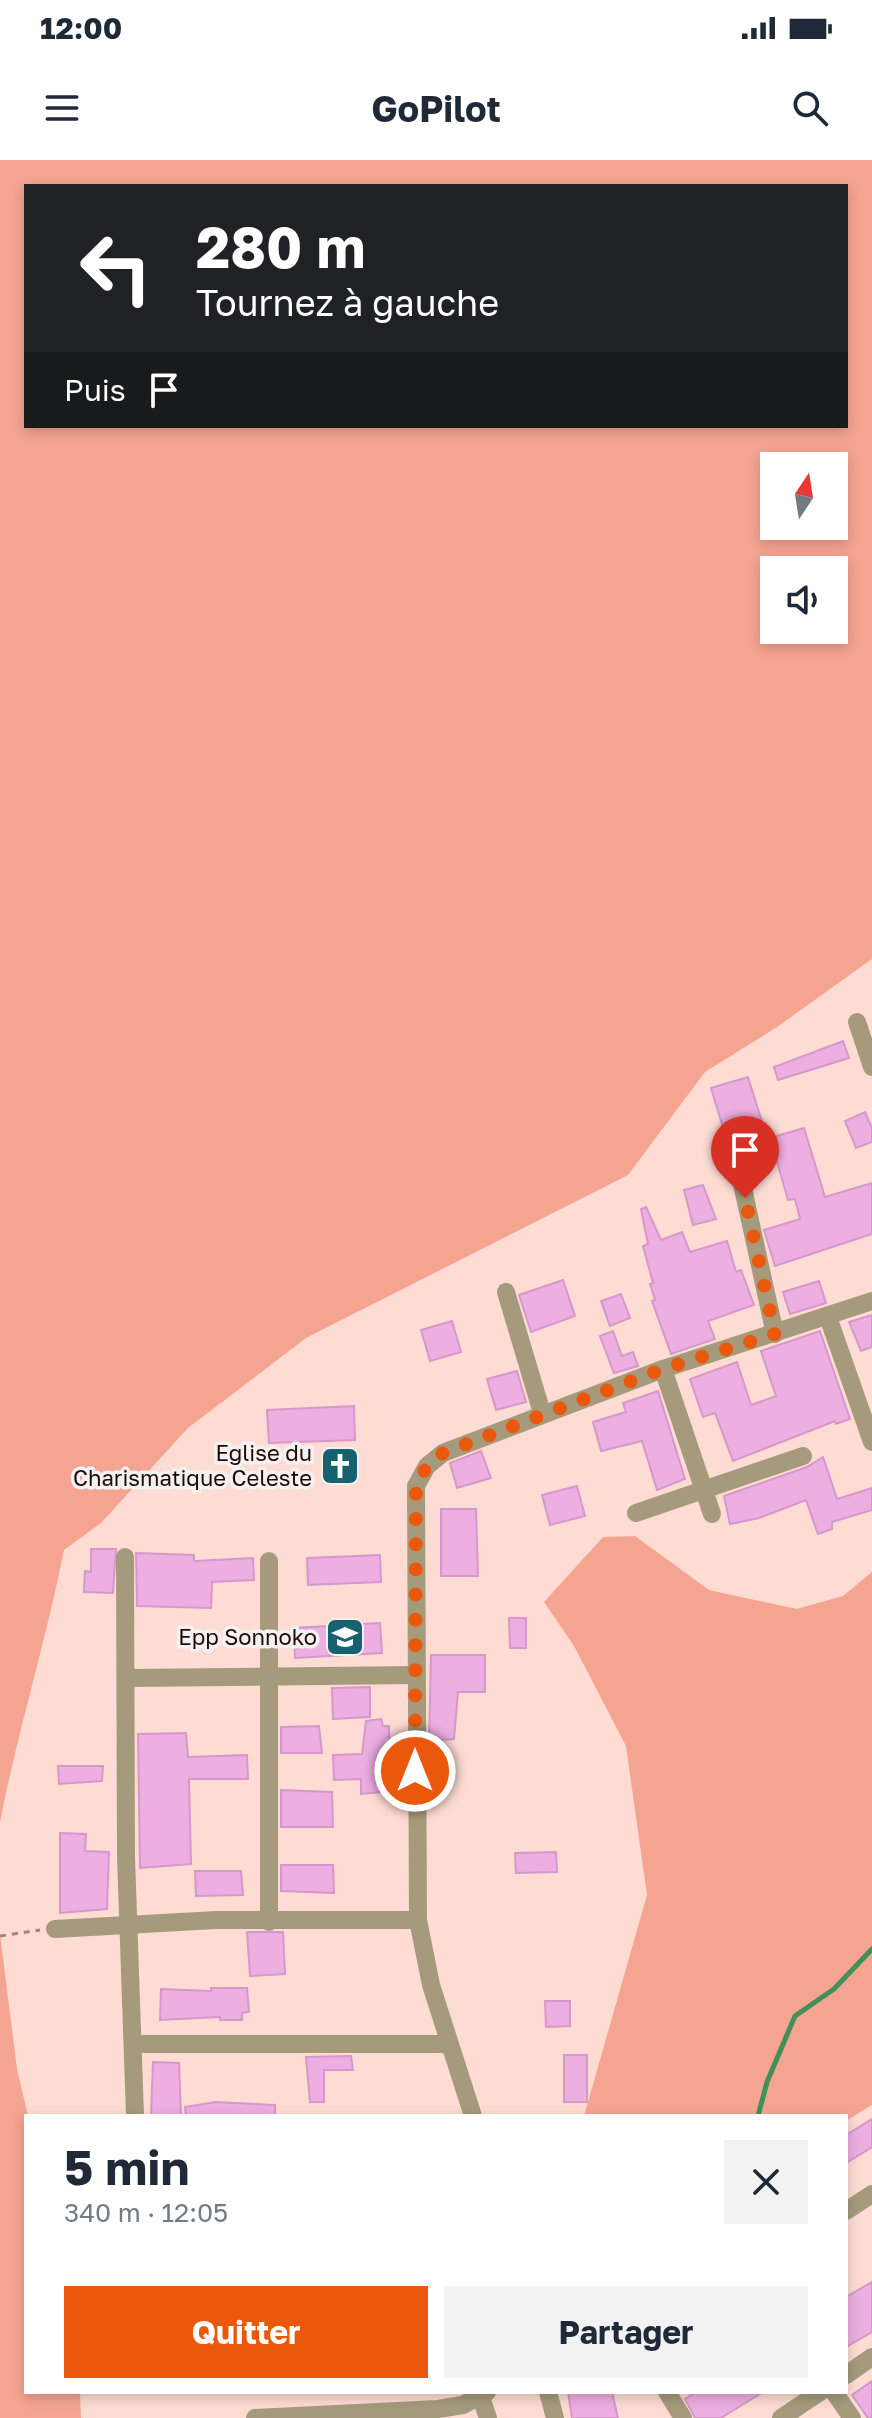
<!DOCTYPE html>
<html lang="fr">
<head>
<meta charset="utf-8">
<style>
	body { margin:0; font-family:"Golos Text",sans-serif; background:#f2f2f3; color:#1f2937; height:100vh; display:flex; flex-direction:column; font-size:30px; white-space:nowrap }
	* { box-sizing:border-box; margin:0 }
	p { font-size:26px; color:#747a83 }
	.icon { flex:none; width:44px; height:44px; fill:none; stroke:currentColor; stroke-width:2; stroke-linecap:round; stroke-linejoin:round }
	.map { position:relative; flex:1; overflow:hidden }
	.sheet { position:absolute; left:24px; top:1954px; width:824px; height:280px; display:flex; flex-direction:column; background:#fff; border-radius:0px; box-shadow:0 4px 12px #0003 }
	.sheet>* { flex:none }
	.guide { position:absolute; left:24px; top:24px; width:824px; height:244px; border-radius:0px; box-shadow:0 4px 12px #0003; background:#202124; color:#fff; overflow:hidden }
	.needle { width:52px; rotate:12deg }
	.fabs { position:absolute; left:760px; top:292px; display:grid; gap:16px }
	.fabs a { display:grid; place-items:center; width:88px; height:88px; border-radius:0px; background:#fff; box-shadow:0 4px 12px #0003; font-size:40px }
	.pin { position:absolute; display:grid; place-items:center; width:68px; height:68px; color:#fff; margin:-82px -34px; border-radius:50% 50% 50% 0; rotate:-45deg; box-shadow:0 0 8px #0007 }
	.pin .icon { rotate:45deg }
	.me { position:absolute; width:88px; margin:-44px; rotate:0deg; stroke-linejoin:round; filter:drop-shadow(0 0 6px #0008) }
	.turn { display:flex; align-items:center; gap:28px; height:168px; padding:0 40px; font-size:36px }
	.turn .icon { width:104px; height:104px; stroke-width:2.5 }
	.turn b { display:block; font-size:56px; line-height:68px }
	.then { display:flex; align-items:center; height:76px; padding:0 40px; background:#0003; gap:16px; font-size:30px }
	.round { display:grid; place-items:center; flex:none; width:84px; height:84px; border-radius:0px; background:#f2f2f3 }
	.overview { display:flex; align-items:center; justify-content:space-between; height:136px; padding:0 40px }
	h1 { font-size:48px; font-weight:700; line-height:60px }
	.cta { display:flex; gap:16px; margin-top:auto; padding:16px 40px }
	.cta a { flex:1; height:92px; border-radius:0px; background:#ea580c; color:#fff; font-size:32px; font-weight:700; line-height:92px; text-align:center }
	.cta a+a { background:#f2f2f3; color:#1f2937 }
	.status { display:flex; justify-content:space-between; align-items:center; height:56px; padding:0 40px; background:#fff; direction:ltr }
	.status svg { height:22px; fill:currentColor }
	header { display:flex; justify-content:space-between; align-items:center; height:104px; padding:0 40px; background:#fff; font-size:36px; font-weight:700 }
	.map>svg:first-child { display:block }
</style>
</head>
<body>
<div class="status"><b>12:00</b><svg viewBox="0 0 49 12"><path d="M0 12V9h3v3zM5 12V6h3v6zM10 12V3h3v9zM15 12V0h3v12zM26 1h20v11H26zM47 4h2v5h-2z"/></svg></div>
<header><svg class="icon" aria-label="menu" viewBox="0 0 24 24"><path d="M4 6h16M4 12h16M4 18h16"/></svg>GoPilot<svg class="icon" aria-label="search" viewBox="0 0 24 24"><circle cx="10" cy="10" r="6"/><path d="M15 15l6 6"/></svg></header>
<div class="map">
<svg width="872" height="2258" viewBox="0 0 872 2258">
	<rect width="100%" height="100%" fill="#fedcd4"/>
	<g fill="#f6a492" fill-rule="evenodd">
		<path d="M0 0H872V799L777 867 705 912 628 1015 306 1178 188 1268 101 1363 64 1390C46 1481 18 1570 0 1662ZM26 26H846V266H26ZM774 306H834V366H774ZM774 410H834V470H774Z"/>
		<polygon points="635,1376 709,1430 797,1449 843,1436 872,1412 872,1945 846,1961 846,1956 584,1956 647,1735 626,1586 574,1486 544,1442 603,1377"/>
		<polygon points="0,1774 17,1909 28,1956 26,2232 80,2232 81,2258 0,2258"/>
	</g>
	<g fill="none" stroke-linecap="round" stroke-linejoin="round">
		<polyline stroke="#409058" stroke-width="5" points="758,1956 767,1922 795,1856 834,1829 872,1789"/>
	</g>
	<g fill="#edaee2" stroke="#d698cb" stroke-width="2">
		<polygon points="843,881 849,898 778,920 774,907"/>
		<polygon points="748,917 763,965 725,974 711,928"/>
		<polygon points="865,952 872,968 872,982 856,988 845,961"/>
		<polygon points="804,968 825,1037 872,1023 872,1074 775,1106 764,1070 800,1059 795,1039 788,1040 770,978"/>
		<polygon points="703,1025 716,1059 693,1065 684,1030"/>
		<polygon points="646,1047 661,1080 682,1072 690,1092 727,1081 736,1112 741,1110 754,1145 708,1161 715,1179 671,1194 652,1141 655,1140 650,1124 653,1123 643,1086 648,1084 641,1049"/>
		<polygon points="563,1120 575,1156 531,1172 519,1135"/>
		<polygon points="819,1121 826,1143 790,1154 783,1132"/>
		<polygon points="621,1134 630,1158 610,1166 601,1141"/>
		<polygon points="872,1155 872,1187 861,1191 849,1162"/>
		<polygon points="452,1161 461,1192 430,1201 421,1170"/>
		<polygon points="613,1171 622,1196 633,1192 638,1206 614,1213 600,1176"/>
		<polygon points="820,1171 850,1259 836,1264 835,1261 733,1301 715,1253 703,1257 690,1219 737,1202 751,1245 776,1236 761,1191"/>
		<polygon points="517,1211 526,1242 496,1250 487,1219"/>
		<polygon points="658,1231 685,1319 657,1330 642,1281 601,1291 593,1262 626,1252 623,1243"/>
		<polygon points="354,1246 355,1280 269,1283 267,1250"/>
		<polygon points="481,1291 491,1318 457,1328 450,1303"/>
		<polygon points="823,1297 837,1339 872,1328 872,1350 832,1362 832,1369 818,1374 806,1340 759,1358 730,1364 724,1336 807,1307"/>
		<polygon points="577,1326 585,1356 550,1365 542,1335"/>
		<polygon points="441,1349 476,1349 478,1416 441,1416"/>
		<polygon points="91,1389 116,1389 113,1433 84,1432 85,1411 91,1412"/>
		<polygon points="136,1393 194,1395 194,1401 253,1398 254,1420 212,1422 211,1448 137,1446"/>
		<polygon points="380,1395 381,1422 308,1425 307,1398"/>
		<polygon points="509,1458 526,1458 526,1488 510,1488"/>
		<polygon points="380,1463 382,1493 295,1498 294,1468"/>
		<polygon points="431,1495 485,1495 485,1532 458,1532 454,1579 429,1581"/>
		<polygon points="370,1527 370,1557 333,1559 332,1528"/>
		<polygon points="381,1559 383,1566 389,1566 390,1631 361,1634 361,1619 334,1620 333,1595 362,1594 366,1561"/>
		<polygon points="319,1566 322,1593 281,1593 281,1567"/>
		<polygon points="186,1573 188,1597 247,1595 248,1619 189,1619 191,1704 140,1708 138,1574"/>
		<polygon points="58,1606 103,1606 102,1621 59,1624"/>
		<polygon points="281,1630 332,1632 333,1667 281,1667"/>
		<polygon points="60,1673 86,1674 85,1691 109,1692 107,1749 60,1753"/>
		<polygon points="556,1692 557,1712 516,1713 515,1693"/>
		<polygon points="281,1705 333,1705 334,1733 281,1731"/>
		<polygon points="195,1711 241,1711 243,1735 196,1736"/>
		<polygon points="247,1772 283,1772 285,1814 250,1816"/>
		<polygon points="211,1828 247,1828 249,1852 242,1853 242,1860 220,1860 220,1857 160,1860 161,1829 211,1831"/>
		<polygon points="545,1841 570,1841 570,1866 546,1867"/>
		<rect x="564" y="1895" width="23" height="47"/>
		<polygon points="351,1896 353,1910 324,1910 324,1942 310,1942 306,1897"/>
		<polygon points="153,1902 179,1903 181,1956 151,1956"/>
		<polygon points="215,1942 275,1945 275,1956 186,1956 185,1947"/>
		<polygon points="872,1959 872,1987 846,2003 846,1975"/>
		<polygon points="872,2122 872,2172 846,2187 846,2137"/>
		<polygon points="872,2221 872,2258 868,2258 852,2235"/>
		<polygon points="568,2232 612,2232 618,2258 572,2258"/>
		<polygon points="696,2232 763,2232 721,2258 695,2258 685,2239"/>
	</g>
	<g fill="none" stroke-linecap="round" stroke-linejoin="round">
		<polyline stroke="#a2827c" stroke-width="3" stroke-dasharray="6 6" stroke-linecap="butt" points="0,1776 40,1770"/>
		<g stroke="#a59b7c" stroke-width="18">
			<polyline points="857,862 872,907"/>
			<polyline points="733,983 775,1174"/>
			<polyline points="506,1132 542,1253"/>
			<polyline points="828,1157 872,1282"/>
			<polyline points="663,1209 712,1354"/>
			<polyline points="636,1353 803,1296"/>
			<polyline points="125,1397 126,1697 135,1956"/>
			<polyline points="127,1518 415,1515"/>
			<polyline points="269,1762 269,1401"/>
			<polyline points="55,1769 216,1760 418,1760"/>
			<polyline points="135,1884 449,1884"/>
			<polyline points="473,1956 431,1825 418,1760 416,1326 427,1306 443,1293 663,1209 872,1141"/>
			<polyline points="846,2051 872,2034"/>
			<polyline points="846,2215 872,2197"/>
			<polyline points="479,2232 488,2258"/>
			<polyline points="548,2232 555,2258"/>
			<polyline points="667,2232 683,2258"/>
			<polyline points="834,2232 852,2258"/>
			<polyline points="255,2258 438,2249 463,2245 487,2232"/>
			<polyline points="781,2258 820,2232"/>
		</g>
	</g>
	<g fill="none" stroke-linecap="round" stroke-linejoin="round">
		<polyline stroke="#ea580c" stroke-width="14" stroke-dasharray="0 25.2" points="415,1611 416,1326 427,1306 443,1293 663,1209 775,1174 745,1038"/>
	</g>
	<defs>
		<symbol id="church-square" viewBox="-11 -11 22 22"><rect x="-9" y="-9" width="18" height="18" rx="4" fill="#186270" stroke="#f2f2f2"/><path d="M-1.2-6h2.4v3.5h3.3v2.4h-3.3V6h-2.4V-.1h-3.3v-2.4h3.3Z" fill="#fff"/></symbol>
		<symbol id="school-square" viewBox="-11 -11 22 22"><rect x="-9" y="-9" width="18" height="18" rx="4" fill="#186270" stroke="#f2f2f2"/><path d="M0-5L7-2L0 1L-7-2ZM-4 1L0 2.5L4 1V4Q0 6-4 4Z" fill="#fff"/></symbol>
	</defs>
	<g fill-rule="evenodd">
		<use href="#church-square" x="318" y="1284" width="44" height="44"/>
		<use href="#school-square" x="323" y="1455" width="44" height="44"/>
	</g>
	<g text-anchor="middle" stroke-width="7" stroke-linejoin="round" paint-order="stroke">
		<g font-size="22" fill="#230703" stroke="#f2f2f2" text-anchor="end">
			<text x="312" y="1301">Eglise du<tspan x="312" dy="25">Charismatique Celeste</tspan></text>
			<text x="317" y="1485">Epp Sonnoko</text>
		</g>
	</g>
</svg>
<div class="fabs">
<a><svg class="needle" viewBox="-14 -14 28 28"><path d="M0-13l5 13h-10z" fill="#e53935"/><path d="M0 13l5-13h-10z" fill="#747a83"/></svg></a>
<a><svg class="icon" aria-label="sound" viewBox="0 0 24 24"><path d="M4 9h4l5-4v14l-5-4H4zM17 9q2 3 0 6"/></svg></a>
</div>
<div class="pin" style="left:745px;top:1038px;background:#d93025"><svg class="icon" aria-label="arrive" viewBox="0 0 24 24"><path d="M6 21V4h12l-3 4 3 4H6"/></svg></div>
<svg class="me" style="left:415px;top:1611px" viewBox="-20 -20 40 40"><circle r="17" fill="#ea580c" stroke="#fff" stroke-width="3"/><path d="M0-11L8 9 0 5-8 9z" fill="#fff"/></svg>
<div class="guide">
<div class="turn"><svg class="icon" aria-label="left" viewBox="0 0 24 24"><path d="M17 20v-9H6M10 6l-5 5 5 5"/></svg><div><b>280 m</b>Tournez à gauche</div></div>
<div class="then">Puis<svg class="icon" aria-label="arrive" viewBox="0 0 24 24"><path d="M6 21V4h12l-3 4 3 4H6"/></svg></div>
</div>
<section class="sheet">
<div class="overview"><div><h1>5 min</h1><p>340 m · 12:05</p></div><a class="round"><svg class="icon" aria-label="close" viewBox="0 0 24 24"><path d="M6 6l12 12M18 6L6 18"/></svg></a></div>
<div class="cta"><a>Quitter</a><a>Partager</a></div>
</section>
</div>
</body>
</html>
